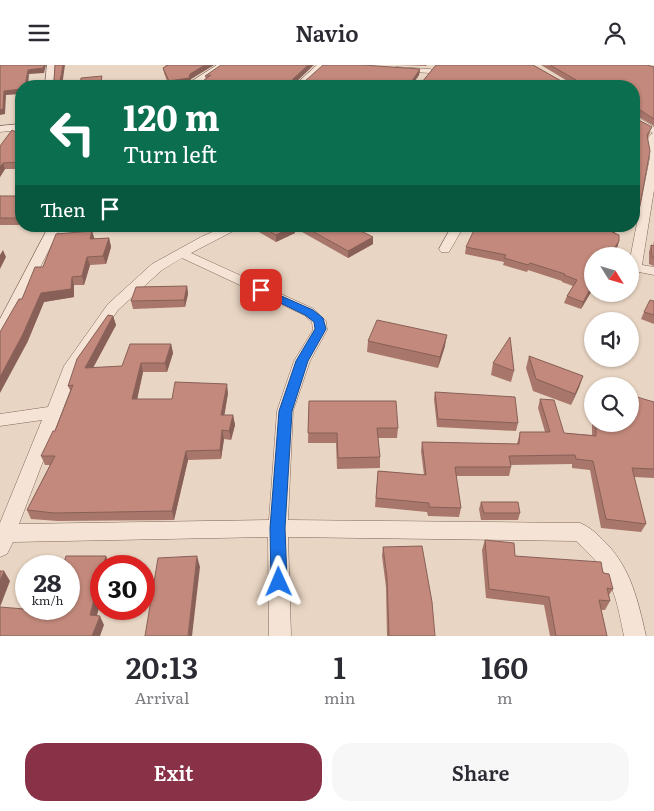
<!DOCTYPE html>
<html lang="en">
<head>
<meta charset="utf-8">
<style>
	body { margin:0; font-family:Literata,serif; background:#f7f7f7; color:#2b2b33; height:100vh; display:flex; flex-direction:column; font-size:19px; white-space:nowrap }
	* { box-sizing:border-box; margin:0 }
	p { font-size:16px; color:#7c7c81 }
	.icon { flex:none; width:28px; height:28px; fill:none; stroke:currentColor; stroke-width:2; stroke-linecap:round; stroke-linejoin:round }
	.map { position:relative; height:571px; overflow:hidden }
	.panel { display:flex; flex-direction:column; background:#fff; flex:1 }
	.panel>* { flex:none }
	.hud { position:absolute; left:15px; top:15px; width:625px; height:152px; border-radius:20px; box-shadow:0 1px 4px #0004; background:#0b6e4f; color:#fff; overflow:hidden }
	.needle { width:32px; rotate:127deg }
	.controls { position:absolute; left:584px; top:182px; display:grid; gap:10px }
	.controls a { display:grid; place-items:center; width:55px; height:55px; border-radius:50%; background:#fff; box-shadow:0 1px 4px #0004; font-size:25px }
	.speed { position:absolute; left:15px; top:490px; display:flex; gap:10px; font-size:25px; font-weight:700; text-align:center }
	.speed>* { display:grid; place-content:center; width:65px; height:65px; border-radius:50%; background:#fff; box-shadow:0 1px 4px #0004; line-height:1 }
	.speed small { font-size:12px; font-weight:400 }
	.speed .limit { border:8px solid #d22; background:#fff; color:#111 }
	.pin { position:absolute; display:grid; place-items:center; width:42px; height:42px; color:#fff; margin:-21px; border-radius:10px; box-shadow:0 2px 8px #0006 }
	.me { position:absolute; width:55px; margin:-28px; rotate:359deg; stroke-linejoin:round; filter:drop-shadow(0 0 4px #0008) }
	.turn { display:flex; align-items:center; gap:18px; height:105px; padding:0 25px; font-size:22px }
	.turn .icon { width:65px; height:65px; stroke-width:2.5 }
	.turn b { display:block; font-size:35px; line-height:42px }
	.then { display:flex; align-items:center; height:48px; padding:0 25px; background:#0003; gap:10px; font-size:19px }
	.eta { display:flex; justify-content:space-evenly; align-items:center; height:85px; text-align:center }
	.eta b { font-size:30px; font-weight:600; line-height:35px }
	.primary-button { display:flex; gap:10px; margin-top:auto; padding:10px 25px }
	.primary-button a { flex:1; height:58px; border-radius:20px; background:#893247; color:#fff; font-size:20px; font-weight:600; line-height:58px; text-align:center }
	.primary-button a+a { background:#f7f7f7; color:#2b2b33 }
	header { display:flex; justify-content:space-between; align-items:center; height:65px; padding:0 25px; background:#fff; font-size:22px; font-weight:600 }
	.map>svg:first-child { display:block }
</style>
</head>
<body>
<header><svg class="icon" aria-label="menu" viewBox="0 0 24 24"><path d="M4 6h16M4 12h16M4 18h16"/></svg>Navio<svg class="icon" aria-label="person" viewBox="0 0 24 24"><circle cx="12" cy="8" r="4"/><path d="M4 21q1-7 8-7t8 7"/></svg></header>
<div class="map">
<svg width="654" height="571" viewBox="0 0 654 571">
	<rect width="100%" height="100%" fill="#e9d5c3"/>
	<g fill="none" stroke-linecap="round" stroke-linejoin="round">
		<defs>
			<g id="street">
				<polygon points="47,0 55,0 53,21 45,21"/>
				<polygon points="217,0 226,0 199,19 199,21 191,21 192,16"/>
				<polygon points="317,0 326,0 303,21 294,21"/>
				<polygon points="396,2 430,4 434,6 430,8 399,6 396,6"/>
				<path d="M634 50 654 62V125L642 200 654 202V210L639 207 635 214 630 215V194L650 92C647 84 644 74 653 68L634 57Z"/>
				<polygon points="21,59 21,65 0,67 0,61"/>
				<polygon points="49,161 61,161 7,268 5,271 0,273 0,254"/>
				<path d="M226 161H243L191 188 314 244 326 256 327 265 310 296 293 346 288 455 580 458C590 462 597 469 605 477 631 503 638 536 646 571H624C615 526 611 507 576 476L288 472 291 571H269L268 472 13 477 7 489 0 492V458L42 355 0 361V349L48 342 64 301 108 239 152 199 201 172ZM182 193 304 250 312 257 313 265 294 296 277 346 269 455 19 459 79 302 118 245 162 205Z"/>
				<polygon points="452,161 464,161 449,187 441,187 439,184"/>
			</g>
		</defs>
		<use href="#street" stroke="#81675c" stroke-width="1"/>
		<use href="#street" fill="#f5e4d5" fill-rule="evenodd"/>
	</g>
	<g fill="#a8766b">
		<polygon points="165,0 214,0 191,14 190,18 169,21 164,8 163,3 166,1"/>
		<polygon points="395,0 427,0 426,1"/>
		<polygon points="435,0 533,0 563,17 569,17 541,0 647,0 654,2 654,61 634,49 635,53 650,68 648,72 637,146 635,150 634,150 634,21 196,21 206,14 205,11 304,17 420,4 419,10 415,16 422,17 436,0"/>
		<polygon points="21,71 21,104 5,104 0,112 0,81"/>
		<rect x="0" y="131" width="21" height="29"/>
		<polygon points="254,161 371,161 362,166 373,179 348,193 295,163 295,168 276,177 254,164"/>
		<polygon points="92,166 94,174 109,173 111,182 106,199 90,200 84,220 74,220 74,232 44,237 27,278 22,234 43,202"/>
		<polygon points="614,168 619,176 617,183 592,191 592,228 591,227 581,244 564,238 567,231 573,221 562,217 562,216 528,205 527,207 503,200 504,197 465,189 466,182"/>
		<polygon points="654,176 654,201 649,199 649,187 651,180 653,181"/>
		<polygon points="187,221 188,229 185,242 133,244 131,236"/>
		<polygon points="596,229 606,229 604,232"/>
		<polygon points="654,236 654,259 641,254 644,247"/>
		<polygon points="113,251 116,260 93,303 122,301 171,279 173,288 167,307 143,307 137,334 172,334 228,328 224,350 233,350 235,360 231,375 224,374 221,394 188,395 174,455 58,456 31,454 27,445 50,400 45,400 41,391 55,366 71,327 68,321"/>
		<polygon points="368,276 445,281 438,303 367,287"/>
		<polygon points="529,291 583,311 571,340 533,326 526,303"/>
		<polygon points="493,298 514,306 511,317 491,310"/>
		<polygon points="435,327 518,358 516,366 437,362 434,334"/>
		<polygon points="540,334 564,368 592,370 592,336 592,359 630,359 654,337 654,413 634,412 646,459 641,467 601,463 590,405 572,403 572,399 511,400 511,402 509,411 456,411 461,443 459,452 428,451 427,447 375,442 378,406 424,410 421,386 422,377 517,379 520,367 545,367 538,343"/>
		<polygon points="309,336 398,363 397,373 378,373 380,392 380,403 337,404 336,378 308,378"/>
		<polygon points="481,437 520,448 518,455 481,455 479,444"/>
		<polygon points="485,475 515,491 603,508 613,524 609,530 610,536 605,545 601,545 607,571 550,571 544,540 486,533 482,485"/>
		<polygon points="383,482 435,571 387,571 386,522 382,491"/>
	</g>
	<g fill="#886057">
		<polygon points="44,0 46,0 44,8 29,9 28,21 25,21 28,5"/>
		<polygon points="63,0 65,0 62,21 59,21"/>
		<polygon points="205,0 214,0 191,14 190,18 169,21 169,16 190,9"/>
		<polygon points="308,0 314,0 293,20 293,14"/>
		<polygon points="420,4 419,10 411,21 412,16"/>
		<polygon points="102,11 102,21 100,21"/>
		<polygon points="21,24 21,29 6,30 5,49 0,50 0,45 4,26"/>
		<polygon points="3,98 5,104 0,112 0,102"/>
		<polygon points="640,140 635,150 637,144"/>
		<polygon points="294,161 295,161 295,168 276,177 276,170"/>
		<polygon points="358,161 371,161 355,170 355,163"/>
		<polygon points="617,161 620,161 610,174 612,167"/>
		<polygon points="92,166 95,175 90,174"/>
		<polygon points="373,172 373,179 348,193 348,186"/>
		<polygon points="109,173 111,182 106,199 103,191"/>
		<polygon points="619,176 617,183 610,191 613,185"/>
		<polygon points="3,185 6,192 0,204 0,190"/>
		<polygon points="87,192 90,200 84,220 82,211"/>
		<polygon points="72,212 74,220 74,232 44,237 27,278 0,328 0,312 41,228"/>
		<polygon points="187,221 188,229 185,242 184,235"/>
		<polygon points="592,221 591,227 581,244 583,237"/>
		<polygon points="113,251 116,260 88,312 85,303"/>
		<polygon points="447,270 445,281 438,303 440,292"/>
		<polygon points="171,279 173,288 167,307 165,298"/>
		<polygon points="141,298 143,307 135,344 132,334"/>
		<polygon points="583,311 579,323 571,340 575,329"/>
		<polygon points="227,319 228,328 223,359 221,350"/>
		<polygon points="233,350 235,360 231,375 229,366"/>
		<polygon points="222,365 224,374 221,394 220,385"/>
		<polygon points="186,386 188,395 174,455 172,446"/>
		<polygon points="106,491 110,500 110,501 103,501"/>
		<polygon points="197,491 200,502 192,571 188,571"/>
		<polygon points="4,506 10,516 0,542 0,516"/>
		<polygon points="101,508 101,534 95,559 90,550"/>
		<polygon points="100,551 104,560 100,571 92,571"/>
	</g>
	<g fill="#c3897c" stroke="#886057">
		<polygon points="0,0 44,0 43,3 28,5 25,21 21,21 21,24 4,26 3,44 0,45"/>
		<polygon points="55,0 63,0 59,21 52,21 51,18 54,16"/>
		<polygon points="168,0 205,0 190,9 189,13 169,16 163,3"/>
		<polygon points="221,0 308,0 293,14 292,17 304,17 323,0 363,0 420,4 412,16 422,17 436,0 533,0 563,17 574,17 576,15 550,0 647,0 654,2 654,54 637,43 634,44 635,53 652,62 647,70 650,86 640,140 637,144 634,143 634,21 196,21 211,10 205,11"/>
		<polygon points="102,11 100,21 80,21 81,13"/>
		<polygon points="12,65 21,71 18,76 21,76 21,97 3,98 0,102 0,81"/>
		<rect x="0" y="131" width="21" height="22"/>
		<polygon points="260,161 294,161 276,170"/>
		<polygon points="303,161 358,161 355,163 373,172 348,186"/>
		<polygon points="476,161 617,161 612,167 619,170 619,176 613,185 625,188 623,191 592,191 592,221 583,237 567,231 577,215 564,210 565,209 530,198 528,200 504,193 506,190 466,182"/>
		<polygon points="92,166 90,174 109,173 103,191 87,192 82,211 72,212 71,224 41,228 23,269 0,312 0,267 19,234 22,234 35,202 43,202 56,169"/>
		<polygon points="651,180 654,181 654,193 652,192"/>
		<polygon points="187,221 184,235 131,236 136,222"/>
		<polygon points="650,235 654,236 654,250 644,247"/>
		<polygon points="108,250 113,251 85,303 122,301 130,279 171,279 165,298 141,298 132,334 172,334 175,317 227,319 221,350 233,350 229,366 222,365 220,385 186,386 172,446 54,448 27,445 55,391 41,391 53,366 55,366 73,320 68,321 77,294"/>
		<polygon points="377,255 447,270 440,292 368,276"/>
		<polygon points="510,272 514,306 493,298"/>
		<polygon points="529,291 583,311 575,329 536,314"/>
		<polygon points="435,327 515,332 518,358 438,354"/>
		<polygon points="630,330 654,337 654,404 632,403 646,459 606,454 593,396 576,394 575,390 509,391 511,402 455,402 461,443 429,442 429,438 376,433 378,406 426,410 422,377 519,379 520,367 550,367 540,334 554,335 564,368 596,371 596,359 630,359"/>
		<polygon points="309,336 396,336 398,363 377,363 380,392 338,393 337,368 308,368"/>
		<polygon points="481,437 518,437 520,448 484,448"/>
		<polygon points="485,475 514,478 515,491 601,497 603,508 609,509 613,524 607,523 610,536 599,535 607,571 556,571 549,532 489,524"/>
		<polygon points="422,481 432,537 435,571 389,571 387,513 383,482"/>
		<polygon points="66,491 106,491 103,501 101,501 101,508 90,550 100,551 92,571 0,571 0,542 49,546 49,544 69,544 69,501 63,501"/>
		<polygon points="197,491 188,571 145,571 158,493"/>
		<polygon points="0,506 4,506 0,516"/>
	</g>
	<polygon fill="#1a73e8" stroke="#114b97" points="261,222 313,245 323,253 326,264 308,296 292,346 285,463 287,517 284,522 279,524 273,522 271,517 270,463 279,346 296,296 315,264 314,257 305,250 258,227 258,223"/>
</svg>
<div class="controls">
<a><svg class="needle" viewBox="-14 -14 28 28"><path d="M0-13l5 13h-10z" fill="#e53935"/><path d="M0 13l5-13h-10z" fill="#7c7c81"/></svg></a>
<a><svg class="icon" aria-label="sound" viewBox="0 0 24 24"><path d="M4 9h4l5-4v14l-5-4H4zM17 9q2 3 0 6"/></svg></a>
<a><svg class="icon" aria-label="search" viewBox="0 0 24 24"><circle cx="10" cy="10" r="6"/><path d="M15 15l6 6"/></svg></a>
</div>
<div class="speed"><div>28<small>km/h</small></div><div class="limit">30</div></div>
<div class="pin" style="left:261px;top:225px;background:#d93025"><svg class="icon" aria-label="arrive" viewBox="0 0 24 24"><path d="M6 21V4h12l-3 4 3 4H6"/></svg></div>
<svg class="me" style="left:279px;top:517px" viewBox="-20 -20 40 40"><path d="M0-17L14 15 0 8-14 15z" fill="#1a73e8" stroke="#fff" stroke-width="4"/></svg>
<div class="hud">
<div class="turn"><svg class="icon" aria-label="left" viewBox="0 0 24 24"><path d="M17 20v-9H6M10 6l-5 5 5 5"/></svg><div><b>120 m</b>Turn left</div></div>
<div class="then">Then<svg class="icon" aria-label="arrive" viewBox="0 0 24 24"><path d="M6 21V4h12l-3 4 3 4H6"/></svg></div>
</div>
</div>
<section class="panel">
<div class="eta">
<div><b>20:13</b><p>Arrival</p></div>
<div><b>1</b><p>min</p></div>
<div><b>160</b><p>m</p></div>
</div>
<div class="primary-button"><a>Exit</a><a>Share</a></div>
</section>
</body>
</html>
